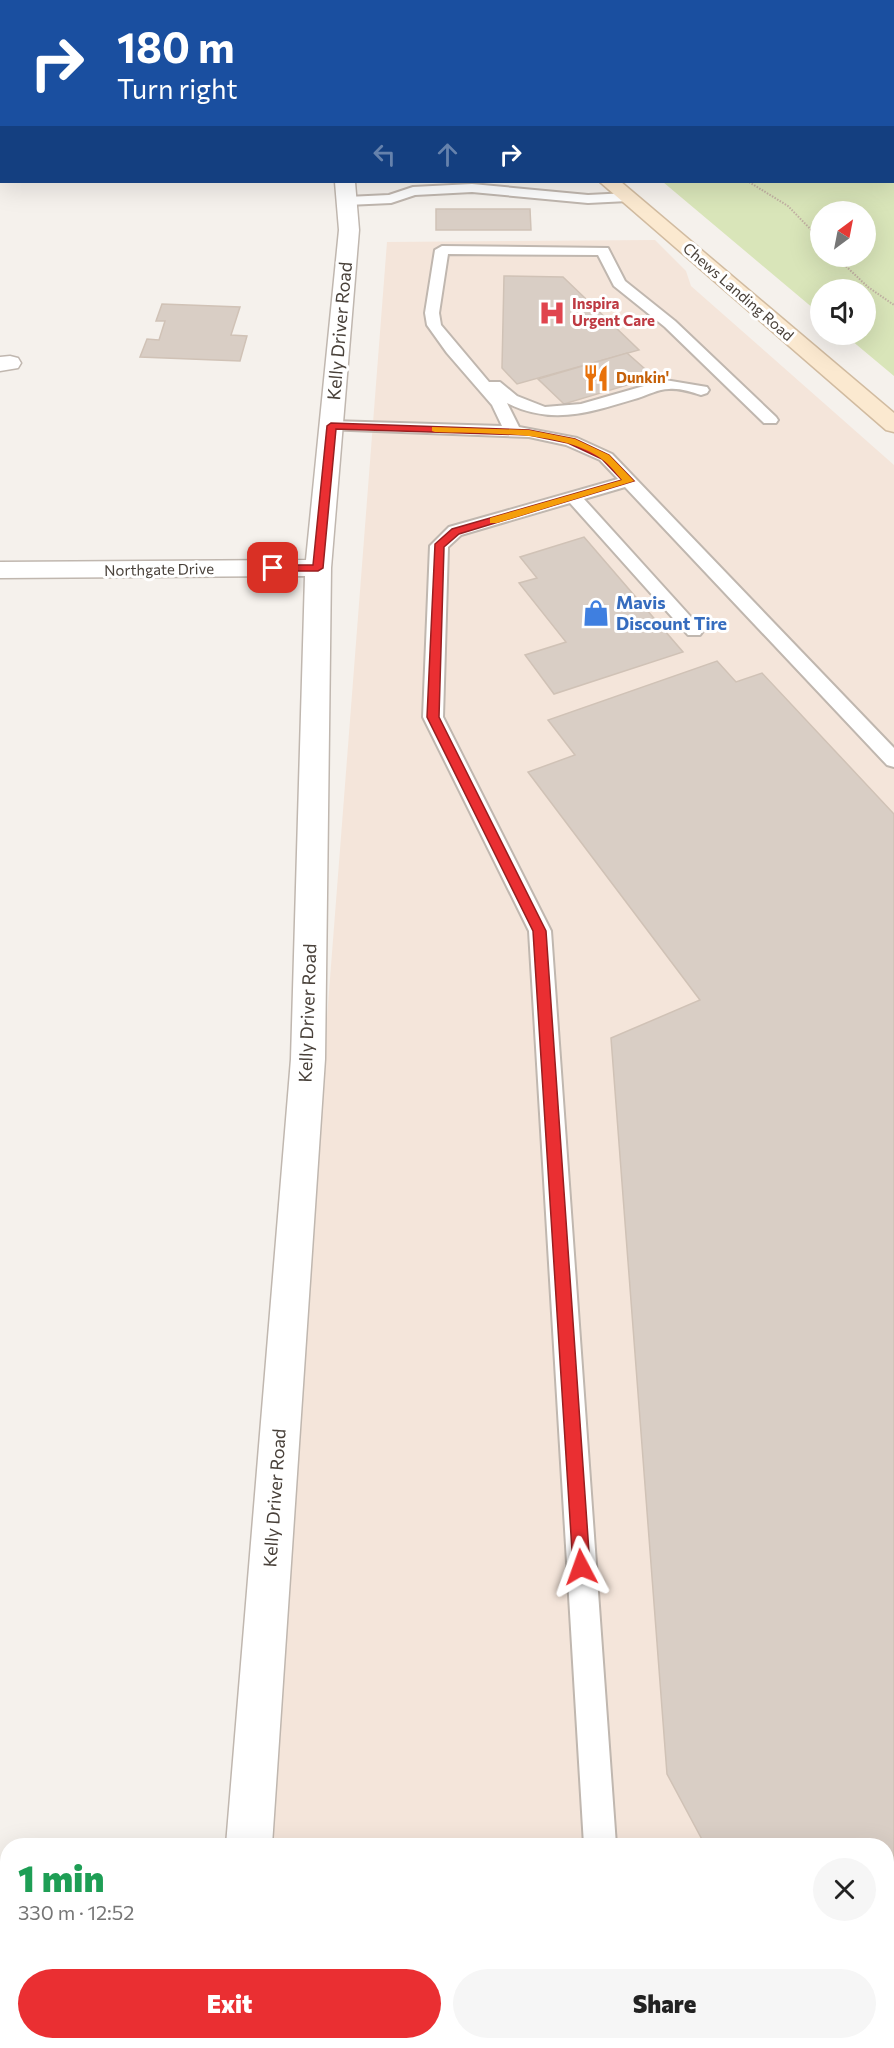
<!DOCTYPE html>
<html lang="en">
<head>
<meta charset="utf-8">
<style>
	body { margin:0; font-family:Commissioner,sans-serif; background:#f6f6f6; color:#222; height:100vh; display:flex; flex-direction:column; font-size:22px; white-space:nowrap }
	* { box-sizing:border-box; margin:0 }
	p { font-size:20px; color:#767676 }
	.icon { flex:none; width:33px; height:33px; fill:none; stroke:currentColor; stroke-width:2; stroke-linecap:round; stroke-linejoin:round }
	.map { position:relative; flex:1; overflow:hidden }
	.drawer { position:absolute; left:0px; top:1838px; width:894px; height:212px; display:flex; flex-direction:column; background:#fff; border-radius:24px 24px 0 0; box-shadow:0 6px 24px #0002 }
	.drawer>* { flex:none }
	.hud { position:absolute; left:0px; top:0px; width:894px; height:183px; box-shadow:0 6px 24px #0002; background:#1a4fa0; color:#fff; overflow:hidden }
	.needle { width:39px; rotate:32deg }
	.fabs { position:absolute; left:810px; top:201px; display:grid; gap:12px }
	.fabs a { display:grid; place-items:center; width:66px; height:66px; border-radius:50%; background:#fff; box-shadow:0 6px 24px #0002; font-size:30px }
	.pin { position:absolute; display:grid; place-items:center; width:51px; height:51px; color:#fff; margin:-26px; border-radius:12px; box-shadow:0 3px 9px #0006 }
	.me { position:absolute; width:66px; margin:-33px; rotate:356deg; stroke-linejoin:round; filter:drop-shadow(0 0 4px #0008) }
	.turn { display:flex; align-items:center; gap:21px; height:126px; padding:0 18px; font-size:27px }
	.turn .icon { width:78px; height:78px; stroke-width:2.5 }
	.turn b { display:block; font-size:42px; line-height:51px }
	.lanes { display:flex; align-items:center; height:57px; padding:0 18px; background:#0003; justify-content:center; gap:30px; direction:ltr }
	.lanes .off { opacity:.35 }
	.round { display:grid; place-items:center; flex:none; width:63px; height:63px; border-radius:32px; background:#f6f6f6 }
	.head { display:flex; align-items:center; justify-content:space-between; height:102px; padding:0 18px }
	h1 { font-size:36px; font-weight:800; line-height:45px; color:#1e9e55 }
	.button { display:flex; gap:12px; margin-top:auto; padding:12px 18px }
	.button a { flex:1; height:69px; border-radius:36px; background:#ea2f32; color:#fff; font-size:24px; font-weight:800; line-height:69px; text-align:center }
	.button a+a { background:#f6f6f6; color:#222 }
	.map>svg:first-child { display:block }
</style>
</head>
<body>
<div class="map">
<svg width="894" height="2048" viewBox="0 0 894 2048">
	<rect width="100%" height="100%" fill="#f5f1ec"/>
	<polygon fill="#f4e5da" points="655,240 686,271 691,286 894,465 894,2048 248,2048 248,2042 886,2042 886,1845 263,1845 387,242"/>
	<path fill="#d9e5b9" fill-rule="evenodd" d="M447 0H894V376L845 335 866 334V290H820V314L663 182H892V2ZM820 212H866V256H820Z"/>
	<g fill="#d9cec5" stroke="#d0c2b6" stroke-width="1.5">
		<polygon points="436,209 530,209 531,230 436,230"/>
		<polygon points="504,276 563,277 639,350 517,384 502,368"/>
		<polygon points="162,304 240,307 231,335 247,336 240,361 140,357 147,339 159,340 165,321 156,321"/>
		<polygon points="627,353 654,377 564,404 538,379"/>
		<polygon points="584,537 683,652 554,694 525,655 566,642 519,583 537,578 520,557"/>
		<polygon points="717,661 736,682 762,673 894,814 894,2048 771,2048 768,2042 886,2042 886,1845 705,1845 667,1774 611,1038 700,1000 528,772 575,755 548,720"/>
	</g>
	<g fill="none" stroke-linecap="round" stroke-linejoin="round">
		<defs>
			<g id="service">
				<polygon points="472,184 588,195 628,193 635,197 628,201 588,203 472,192 415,195 391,203 347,205 340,201 347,197 389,195 413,187"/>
				<path d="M442 246 608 248 625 281 675 321 776 417 778 420 776 423H764L665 327 614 286 598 255 448 254 439 313 441 325 489 382H500L517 396 545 407 581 404 665 380 707 387 709 390 707 393 701 395C691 392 680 388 669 389 658 389 648 395 638 398 591 412 553 426 507 403L519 427 577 438 612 454 894 748V767L887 765 625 487 584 499 700 627 703 631 700 635H688L570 503 461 535 448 547 443 717 551 931 616 1845H584L529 931 423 717 430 546 449 527 618 479 600 460 566 445 529 437 325 429 323 426 325 423 331 421 502 426 492 405 447 353 427 325 425 313 435 250Z"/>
				<rect x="596" y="2042" width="34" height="6"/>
			</g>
			<g id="minor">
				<polygon points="64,0 80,0 81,2 64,2"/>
				<polygon points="335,182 355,182 359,230 331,568 325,1059 272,1845 226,1845 291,1059 305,576 0,578 0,562 306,560 339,230"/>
				<polygon points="10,356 18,358 21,363 18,368 0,371 0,357"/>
				<polygon points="209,2042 259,2042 258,2048 208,2048"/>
			</g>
			<g id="secondary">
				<polygon points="393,0 410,0 411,2 394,2"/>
				<polygon points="600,182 621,182 894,413 894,432 886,430"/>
			</g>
		</defs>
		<use href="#service" stroke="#c0b7af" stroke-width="4"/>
		<use href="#minor" stroke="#c0b7af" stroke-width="3"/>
		<use href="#secondary" stroke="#d1bba0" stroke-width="3"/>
		<g stroke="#c1b0a2" stroke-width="2" stroke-dasharray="1.5 1.5" stroke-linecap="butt">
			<polyline points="589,0 592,2"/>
			<polyline points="838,0 842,2"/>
			<polyline points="749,182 788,206 820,239"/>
			<polyline points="835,256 868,287 894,305"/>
		</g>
		<use href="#service" fill="#fff" fill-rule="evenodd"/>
		<use href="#minor" fill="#fff" fill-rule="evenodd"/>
		<use href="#secondary" fill="#fbe9d0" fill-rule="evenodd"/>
	</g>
	<polygon fill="#ea2f32" stroke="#981f20" stroke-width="1.5" points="331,423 529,430 575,439 609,455 634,481 459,534 444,547 439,717 546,931 590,1567 587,1573 581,1575 575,1573 573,1567 533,931 427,717 435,544 452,529 622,480 602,459 568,443 529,435 336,429 323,568 318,571 269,571 268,568 273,565 313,565 327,426"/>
	<path fill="#f59e0b" d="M432 427 529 430 575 439 609 455 634 481 497 523H490V518L622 480C616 473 610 465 603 460 565 430 482 434 435 432L432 431Z"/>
	<defs>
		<symbol id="hospital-bare" viewBox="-9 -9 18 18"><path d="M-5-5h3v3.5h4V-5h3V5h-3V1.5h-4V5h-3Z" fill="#e0444e" stroke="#fff" stroke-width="2.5" paint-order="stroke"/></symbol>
		<symbol id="restaurant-bare" viewBox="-9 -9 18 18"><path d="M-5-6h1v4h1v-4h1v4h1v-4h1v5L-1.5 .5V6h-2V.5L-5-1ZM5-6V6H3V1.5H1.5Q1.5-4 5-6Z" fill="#e8710a" stroke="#fff" stroke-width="2.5" paint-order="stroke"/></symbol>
		<symbol id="shop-bare" viewBox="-9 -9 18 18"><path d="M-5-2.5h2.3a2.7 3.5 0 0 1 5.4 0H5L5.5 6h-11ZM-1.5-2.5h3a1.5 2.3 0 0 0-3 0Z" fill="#3f7fe0" stroke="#fff" stroke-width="2.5" paint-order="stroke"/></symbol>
	</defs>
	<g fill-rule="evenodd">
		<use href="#hospital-bare" x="533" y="294" width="38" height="38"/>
		<use href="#restaurant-bare" x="577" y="359" width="38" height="38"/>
		<use href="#shop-bare" x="577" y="594" width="38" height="38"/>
	</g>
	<g text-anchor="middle" stroke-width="6" stroke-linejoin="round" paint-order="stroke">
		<g font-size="15" fill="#49413a" stroke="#fff">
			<text transform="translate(738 292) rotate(41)" y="5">Chews Landing Road</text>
			<text transform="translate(159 570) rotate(-1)" y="5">Northgate Drive</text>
		</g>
		<g font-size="15" font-weight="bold" fill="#be3a42" stroke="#fff" text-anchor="start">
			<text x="572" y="309">Inspira<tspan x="572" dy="17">Urgent Care</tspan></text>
		</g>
		<g font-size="15" font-weight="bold" fill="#c56008" stroke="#fff" text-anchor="start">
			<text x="616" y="383">Dunkin'</text>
		</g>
		<g font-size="18" fill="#49413a" stroke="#fff">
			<text transform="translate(340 331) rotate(-85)" y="6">Kelly Driver Road</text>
			<text transform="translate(308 1013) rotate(-88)" y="6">Kelly Driver Road</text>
			<text transform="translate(275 1498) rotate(-86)" y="6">Kelly Driver Road</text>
		</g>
		<g font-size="18" font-weight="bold" fill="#366cbe" stroke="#fff" text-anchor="start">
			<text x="616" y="609">Mavis<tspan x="616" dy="21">Discount Tire</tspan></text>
		</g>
	</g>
</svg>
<div class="fabs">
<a><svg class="needle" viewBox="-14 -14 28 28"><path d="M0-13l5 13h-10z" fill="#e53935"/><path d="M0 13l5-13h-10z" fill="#767676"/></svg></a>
<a><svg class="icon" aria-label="sound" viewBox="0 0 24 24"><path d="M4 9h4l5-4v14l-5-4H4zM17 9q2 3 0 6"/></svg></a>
</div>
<div class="pin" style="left:273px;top:568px;background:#d93025"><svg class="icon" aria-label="arrive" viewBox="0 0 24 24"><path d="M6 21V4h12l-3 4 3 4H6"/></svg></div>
<svg class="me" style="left:581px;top:1567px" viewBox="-20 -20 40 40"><path d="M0-17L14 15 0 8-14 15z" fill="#ea2f32" stroke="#fff" stroke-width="4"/></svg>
<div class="hud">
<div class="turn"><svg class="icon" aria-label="right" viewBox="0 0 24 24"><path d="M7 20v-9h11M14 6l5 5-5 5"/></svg><div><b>180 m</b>Turn right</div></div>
<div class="lanes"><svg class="icon off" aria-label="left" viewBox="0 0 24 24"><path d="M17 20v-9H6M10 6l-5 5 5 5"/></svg><svg class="icon off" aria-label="ahead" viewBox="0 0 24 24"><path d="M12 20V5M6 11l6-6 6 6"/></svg><svg class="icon" aria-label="right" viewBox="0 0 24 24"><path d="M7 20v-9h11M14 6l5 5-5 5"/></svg></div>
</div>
<section class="drawer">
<div class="head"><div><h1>1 min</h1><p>330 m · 12:52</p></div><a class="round"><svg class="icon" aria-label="close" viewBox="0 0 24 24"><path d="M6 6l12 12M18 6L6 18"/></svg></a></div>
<div class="button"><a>Exit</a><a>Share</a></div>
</section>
</div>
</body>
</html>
